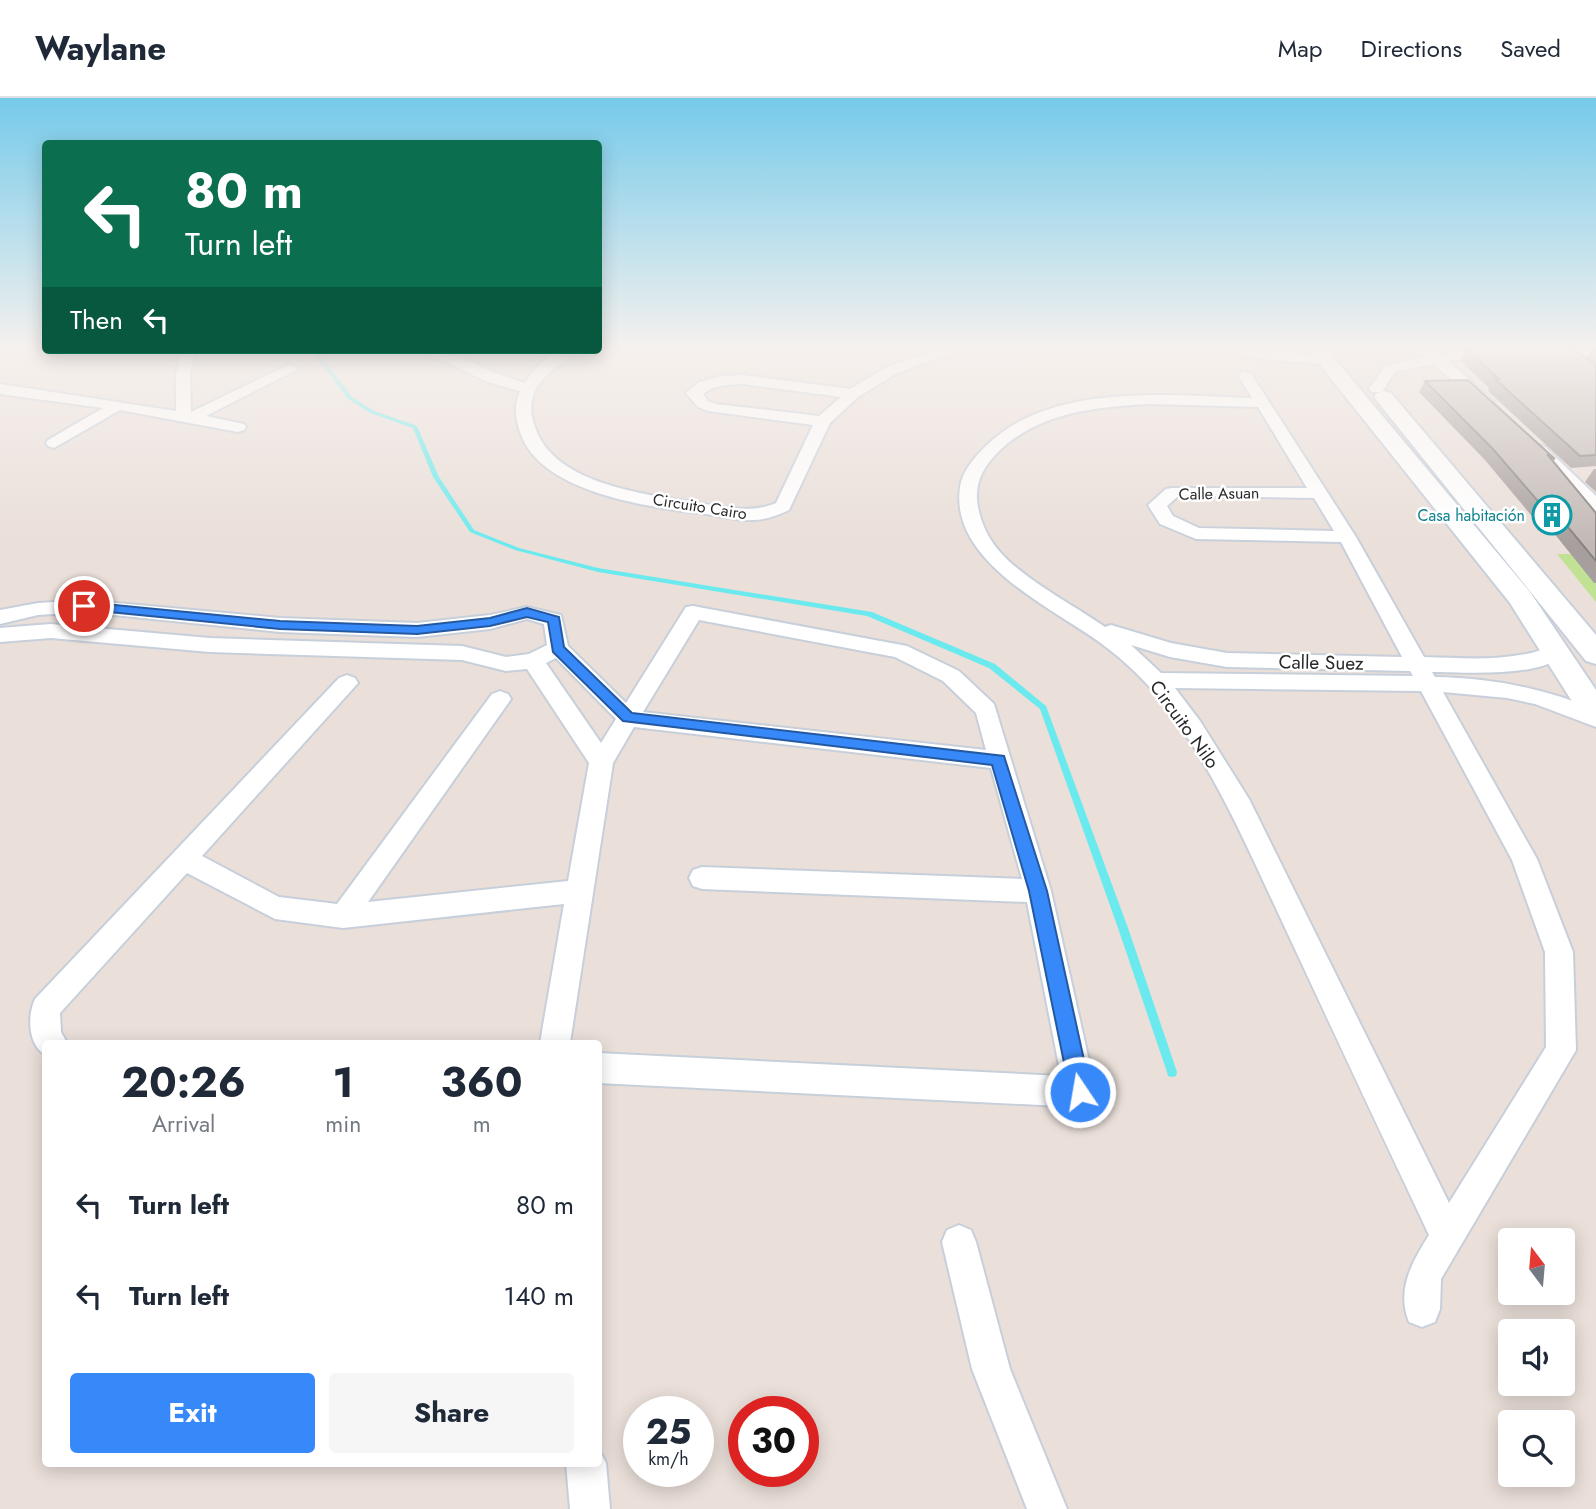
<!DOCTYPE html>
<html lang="en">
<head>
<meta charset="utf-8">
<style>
	body { margin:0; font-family:Jost,sans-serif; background:#f6f6f7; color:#1f2937; height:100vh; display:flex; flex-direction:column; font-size:26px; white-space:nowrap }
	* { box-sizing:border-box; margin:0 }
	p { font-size:23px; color:#747a83 }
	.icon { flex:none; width:38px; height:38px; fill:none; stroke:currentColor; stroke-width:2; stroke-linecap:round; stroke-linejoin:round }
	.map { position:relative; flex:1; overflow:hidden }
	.details { position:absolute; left:42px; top:942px; width:560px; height:427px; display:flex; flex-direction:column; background:#fff; border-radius:7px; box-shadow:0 4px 18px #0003 }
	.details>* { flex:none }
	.guide { position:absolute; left:42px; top:42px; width:560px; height:214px; border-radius:7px; box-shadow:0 4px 18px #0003; background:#0b6e4f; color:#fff; overflow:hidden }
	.needle { width:46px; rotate:344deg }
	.controls { position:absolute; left:1498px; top:1130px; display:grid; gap:14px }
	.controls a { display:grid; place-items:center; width:77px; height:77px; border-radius:7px; background:#fff; box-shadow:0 4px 18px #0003; font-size:35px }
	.speed { position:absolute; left:623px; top:1298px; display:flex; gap:14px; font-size:35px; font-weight:700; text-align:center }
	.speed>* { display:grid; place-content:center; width:91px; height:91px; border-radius:50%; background:#fff; box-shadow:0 4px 18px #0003; line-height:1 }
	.speed small { font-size:18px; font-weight:400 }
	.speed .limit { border:10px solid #d22; background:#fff; color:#111 }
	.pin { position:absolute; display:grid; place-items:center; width:60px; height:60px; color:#fff; margin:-30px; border:4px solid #fff; border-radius:50%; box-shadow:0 2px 7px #0007 }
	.me { position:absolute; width:77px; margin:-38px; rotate:348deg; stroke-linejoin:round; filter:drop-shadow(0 0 5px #0008) }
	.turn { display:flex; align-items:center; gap:24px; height:147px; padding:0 28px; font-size:32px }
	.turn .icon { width:91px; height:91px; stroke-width:2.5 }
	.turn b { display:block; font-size:49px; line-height:60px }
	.then { display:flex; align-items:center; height:66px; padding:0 28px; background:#0003; gap:14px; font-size:26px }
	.eta { display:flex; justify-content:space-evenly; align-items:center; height:119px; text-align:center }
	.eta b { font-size:42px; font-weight:700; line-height:49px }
	.action { display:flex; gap:14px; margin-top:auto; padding:14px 28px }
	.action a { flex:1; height:80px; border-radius:7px; background:#3789f9; color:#fff; font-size:28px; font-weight:700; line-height:80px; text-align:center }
	.action a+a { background:#f6f6f7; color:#1f2937 }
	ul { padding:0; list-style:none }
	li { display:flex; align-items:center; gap:21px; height:91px; padding:0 28px }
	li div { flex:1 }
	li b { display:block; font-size:26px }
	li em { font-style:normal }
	header { display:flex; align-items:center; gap:42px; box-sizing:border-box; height:98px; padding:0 35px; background:#fff; border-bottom:2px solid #e0e1e3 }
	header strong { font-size:33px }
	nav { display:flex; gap:38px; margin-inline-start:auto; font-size:24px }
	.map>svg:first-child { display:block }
</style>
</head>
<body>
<header>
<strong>Waylane</strong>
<nav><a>Map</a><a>Directions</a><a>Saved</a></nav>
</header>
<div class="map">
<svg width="1596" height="1411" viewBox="0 0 1596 1411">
	<rect width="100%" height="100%" fill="#eadfd9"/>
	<polygon fill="#c1e294" points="1557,456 1571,456 1578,465 1584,466 1596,485 1596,504"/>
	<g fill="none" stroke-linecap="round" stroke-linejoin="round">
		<polygon fill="#6aeaee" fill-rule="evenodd" points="311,252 317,252 352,299 374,313 417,328 439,379 474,432 519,450 598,470 872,514 995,566 1046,608 1128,830 1177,974 1176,978 1172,979 1168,978 1167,974 1118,830 1040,611 989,570 867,518 598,474 515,452 470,434 433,379 413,330 370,315 348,301"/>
		<defs>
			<g id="minor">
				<path d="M949 248H971L897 275 858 299 830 325 789 412C778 417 766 422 754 422 738 423 721 418 706 416 651 409 540 396 520 334 515 319 514 307 520 293L488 284 420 252C455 252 490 276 525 285 539 264 551 252 576 252 562 268 541 275 533 298 530 309 531 319 535 329 553 384 637 395 686 403 715 407 749 417 776 405L813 327 708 313 698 309 686 295 699 284 722 278 744 277 850 291 887 269ZM744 286 841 299 819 318 716 306 708 303 703 296C715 286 729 287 744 286Z"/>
				<polygon points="1211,248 1241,248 1325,258 1332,262 1325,266 1262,261 1213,251"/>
				<polygon points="1374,248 1434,248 1440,256 1502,249 1502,255 1448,263 1494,303 1491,306 1481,306 1433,266 1395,274 1382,294 1372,294 1369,291 1385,268 1425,258 1421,255 1381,252"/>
				<polygon points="1536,248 1596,249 1596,257 1541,255 1536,254"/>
				<polygon points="182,252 196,252 190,276 191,314 286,268 291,267 298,271 206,318 244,326 246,329 244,332 238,334 120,312 54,350 48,348 46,345 48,342 103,310 0,296 0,286 176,313 176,276"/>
				<path d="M1245 273 1252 277 1356 439 1424 559C1460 560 1495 563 1531 555 1543 553 1550 545 1562 548L1566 553C1548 581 1462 574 1432 574L1435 579C1491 580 1545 590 1596 612V629L1535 606 1507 600 1443 594 1537 761 1573 854 1576 952 1441 1181 1440 1211 1435 1224 1422 1229 1409 1224C1396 1192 1412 1164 1429 1137 1381 1036 1334 935 1287 834 1250 756 1217 675 1164 606 1146 583 1125 563 1102 546 1053 510 949 464 960 389 963 372 974 360 986 348 1050 284 1168 297 1252 300L1238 277ZM1150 306 1258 309 1307 390H1172L1166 391 1148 407 1160 426 1196 441 1341 444 1402 559 1227 555 1171 545 1111 527 1105 529C1075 508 1024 481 1001 455 988 441 979 422 977 402 976 382 984 369 997 355 1038 314 1095 309 1150 306ZM1185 398 1314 400 1334 433 1199 430 1173 418 1167 408 1177 399ZM1131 547 1170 559 1227 569 1410 573 1413 578 1161 575ZM1175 590 1421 593 1512 762 1545 854 1546 949 1449 1105 1249 701 1200 623Z"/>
				<polygon points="1539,347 1545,349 1596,398 1596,413 1590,412 1533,355 1531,352"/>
				<path d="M84 502 280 520 417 525 490 517 527 509 561 517 568 548 626 605 686 509 693 508 907 548 959 573 994 606 1051 793 1096 994 1091 1005 1080 1009 598 985V955L1061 978 1027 804 702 791 693 788 689 780 693 772 702 769 1022 781 991 670 634 629 613 665 570 945H540L564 806 343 830 275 821 187 775 60 915 61 934 67 945H46V957C28 948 27 918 35 901L339 580 347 577 355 580 358 585 202 758 279 799 337 806 492 596 500 593 508 596 511 601 368 804 568 783 589 665 527 571 506 573 462 562 210 554 51 540 0 544V530L51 526 210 540 462 548 506 559 529 556 547 547 544 526 527 521 490 531 417 539 280 534 84 514 38 517 0 526V512L38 505ZM699 522 895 559 943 583 976 615 986 652 643 614ZM556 560 616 621 601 645 546 565Z"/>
				<polygon points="959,1127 971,1132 976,1144 1010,1271 1067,1411 1027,1411 972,1271 942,1144 947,1132"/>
				<polygon points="598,1350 606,1365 610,1411 570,1411 566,1365 598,1365"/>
			</g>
			<g id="secondary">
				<polygon points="1305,248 1324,248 1530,494 1596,592 1596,627 1585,624 1510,505"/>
				<polygon points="1384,293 1391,295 1596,537 1596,566 1586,563 1377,303 1374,299 1377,295"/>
			</g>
		</defs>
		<use href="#minor" stroke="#c7cfda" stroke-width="4"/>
		<use href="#secondary" stroke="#c7cfda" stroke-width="4"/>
		<use href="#minor" fill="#fff" fill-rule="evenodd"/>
		<use href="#secondary" fill="#fff" fill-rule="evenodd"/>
	</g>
	<g fill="#a79f9d">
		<polygon points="1594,248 1596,248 1596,368 1571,370 1488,293 1489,290 1460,262 1467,251 1586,260"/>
		<polygon points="1425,283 1555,361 1553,363 1596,415 1596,485 1594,485 1549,429 1541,429 1485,362 1419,294"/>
		<polygon points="1594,371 1596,371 1596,394 1585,384"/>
	</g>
	<g fill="#c2b9b6" stroke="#88827f" stroke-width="2">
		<polygon points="1540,248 1569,248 1596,267 1596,357 1580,358 1495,281 1499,281 1467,251"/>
		<polygon points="1468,282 1555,361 1547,356 1596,415 1596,463 1558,417 1550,417 1492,350 1425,283"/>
	</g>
	<linearGradient id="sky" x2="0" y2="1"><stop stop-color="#75caea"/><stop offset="0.56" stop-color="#f6f1ee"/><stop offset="1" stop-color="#f6f1ee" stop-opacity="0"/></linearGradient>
	<rect width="1596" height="446" fill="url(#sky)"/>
	<polygon fill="#3789f9" stroke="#2459a2" stroke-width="2" points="84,504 280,523 417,528 490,520 527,510 559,519 564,549 632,615 1004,658 1047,793 1091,994 1088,1001 1080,1004 1073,1001 1070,994 1029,793 992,667 623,623 553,554 548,524 527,519 490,528 417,536 280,531 79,511 79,505"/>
	<defs>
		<symbol id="building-ring" viewBox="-11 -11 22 22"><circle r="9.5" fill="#fff" stroke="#0f9aa8" stroke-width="1.5"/><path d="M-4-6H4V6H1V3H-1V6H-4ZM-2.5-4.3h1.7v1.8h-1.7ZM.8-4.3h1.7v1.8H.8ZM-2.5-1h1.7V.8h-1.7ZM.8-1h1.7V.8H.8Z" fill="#0f9aa8"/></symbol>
	</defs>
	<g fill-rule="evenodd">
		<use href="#building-ring" x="1530" y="395" width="44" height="44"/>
	</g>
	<g text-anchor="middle" stroke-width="5" stroke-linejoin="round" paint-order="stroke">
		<g font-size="16" fill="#282828" stroke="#fff">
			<text transform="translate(1219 395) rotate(-1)" y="6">Calle Asuan</text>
			<text transform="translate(700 408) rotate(9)" y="6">Circuito Cairo</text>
		</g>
		<g font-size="16" fill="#0d838f" stroke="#fff" text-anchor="end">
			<text x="1525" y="423">Casa habitación</text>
		</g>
		<g font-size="19" fill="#282828" stroke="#fff">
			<text transform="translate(1321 564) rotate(1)" y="7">Calle Suez</text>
			<text transform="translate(1185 626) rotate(54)" y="7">Circuito Nilo</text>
		</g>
	</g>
</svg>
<div class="controls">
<a><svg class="needle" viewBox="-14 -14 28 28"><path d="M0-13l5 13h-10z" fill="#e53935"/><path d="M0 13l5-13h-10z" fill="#747a83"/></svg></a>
<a><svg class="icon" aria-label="sound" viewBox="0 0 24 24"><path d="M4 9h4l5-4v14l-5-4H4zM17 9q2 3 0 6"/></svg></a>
<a><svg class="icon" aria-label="search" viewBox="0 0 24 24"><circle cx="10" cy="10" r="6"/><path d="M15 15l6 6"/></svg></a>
</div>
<div class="speed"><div>25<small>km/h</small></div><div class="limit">30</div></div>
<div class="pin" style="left:84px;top:508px;background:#d93025"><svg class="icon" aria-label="arrive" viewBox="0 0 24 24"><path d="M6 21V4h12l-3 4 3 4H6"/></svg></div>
<svg class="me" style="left:1080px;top:994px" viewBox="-20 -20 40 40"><circle r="17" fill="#3789f9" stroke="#fff" stroke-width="3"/><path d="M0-11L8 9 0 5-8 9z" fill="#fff"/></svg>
<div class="guide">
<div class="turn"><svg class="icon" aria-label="left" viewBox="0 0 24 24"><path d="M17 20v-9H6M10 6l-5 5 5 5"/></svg><div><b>80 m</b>Turn left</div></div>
<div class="then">Then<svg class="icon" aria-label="left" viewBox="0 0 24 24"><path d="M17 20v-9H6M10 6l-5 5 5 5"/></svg></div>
</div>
<section class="details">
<div class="eta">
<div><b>20:26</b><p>Arrival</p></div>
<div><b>1</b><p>min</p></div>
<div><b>360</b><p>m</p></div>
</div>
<ul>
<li><svg class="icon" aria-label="left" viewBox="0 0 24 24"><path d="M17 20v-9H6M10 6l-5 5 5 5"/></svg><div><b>Turn left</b></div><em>80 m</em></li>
<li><svg class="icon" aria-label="left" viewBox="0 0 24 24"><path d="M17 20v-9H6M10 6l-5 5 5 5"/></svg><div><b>Turn left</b></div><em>140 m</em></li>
</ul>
<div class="action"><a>Exit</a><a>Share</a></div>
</section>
</div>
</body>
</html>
